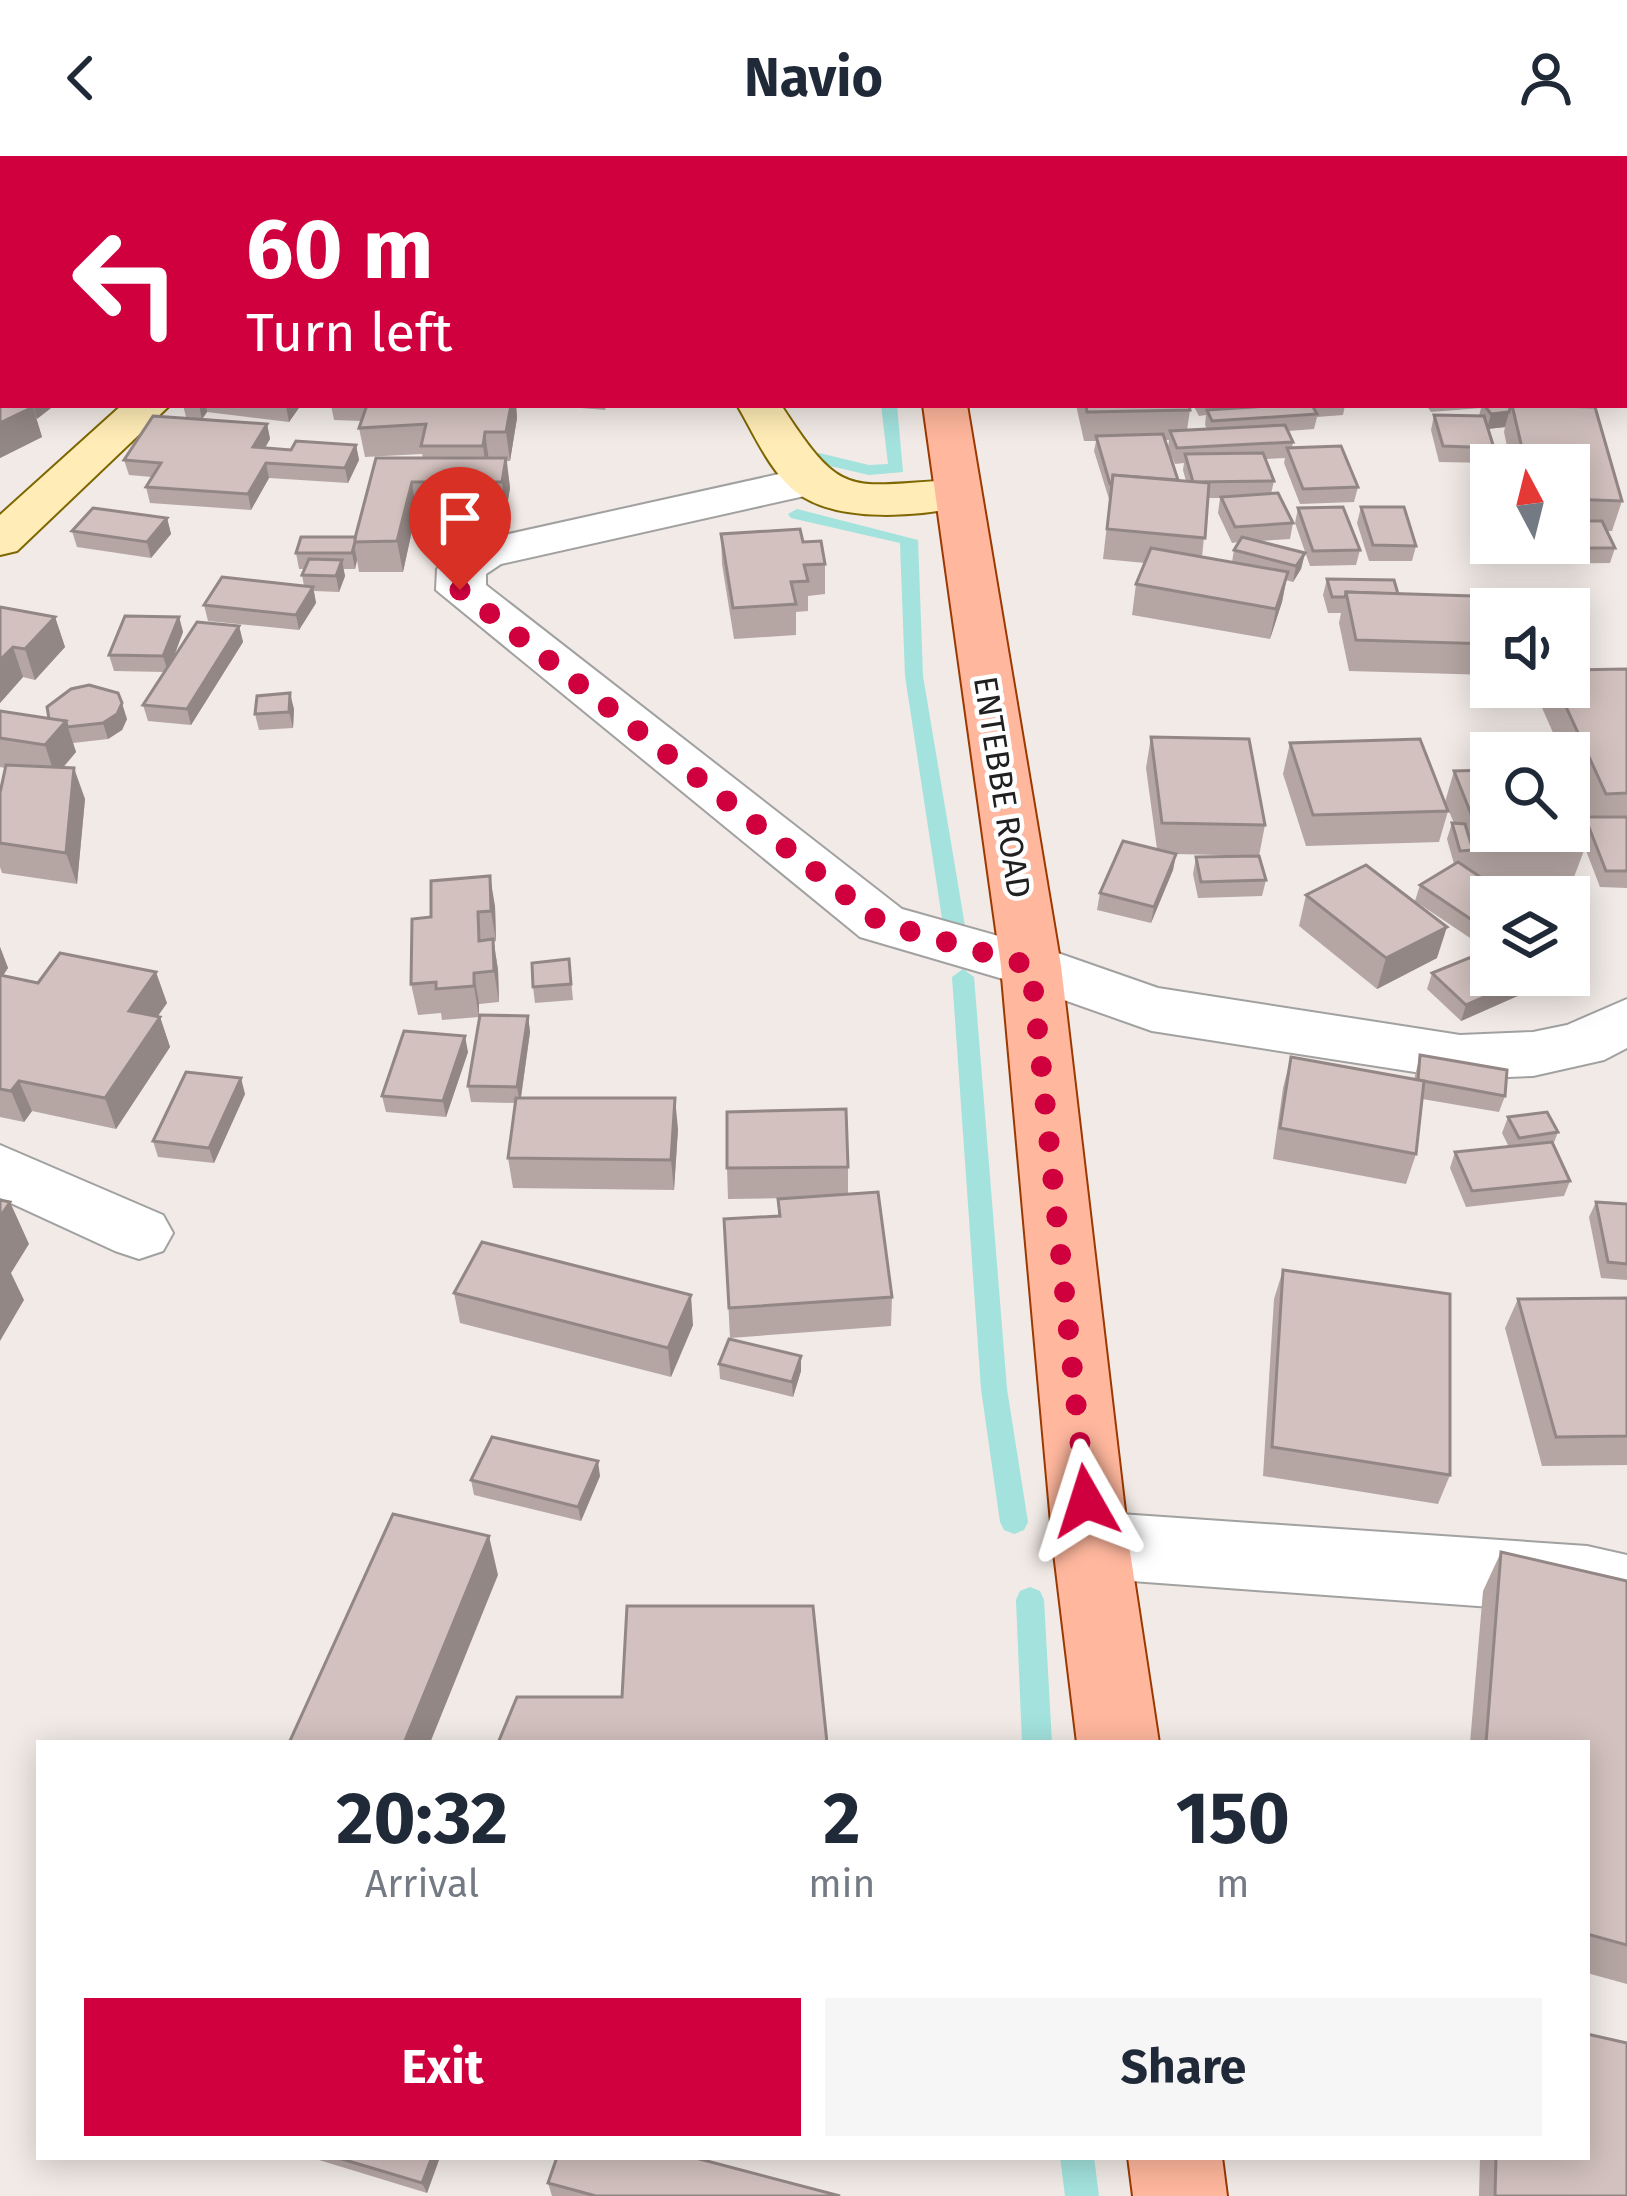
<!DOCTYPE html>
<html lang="en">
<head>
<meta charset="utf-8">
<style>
	body { margin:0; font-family:"Fira Sans",sans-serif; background:#f6f6f7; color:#1f2937; height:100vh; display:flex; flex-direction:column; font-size:45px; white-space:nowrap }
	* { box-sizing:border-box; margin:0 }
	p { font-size:39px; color:#747a83 }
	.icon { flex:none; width:66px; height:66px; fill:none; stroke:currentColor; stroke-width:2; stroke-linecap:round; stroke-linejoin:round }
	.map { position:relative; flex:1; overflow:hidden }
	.side { position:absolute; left:36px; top:1584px; width:1554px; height:420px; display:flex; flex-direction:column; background:#fff; border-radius:0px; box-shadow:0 6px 30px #0003 }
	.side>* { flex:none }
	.guide { position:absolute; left:0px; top:0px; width:1629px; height:252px; box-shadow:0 6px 30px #0003; background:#d0003f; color:#fff; overflow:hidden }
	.needle { width:78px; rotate:353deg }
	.controls { position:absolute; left:1470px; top:288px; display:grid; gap:24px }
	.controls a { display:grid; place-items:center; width:120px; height:120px; border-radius:0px; background:#fff; box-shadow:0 6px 30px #0003; font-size:60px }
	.pin { position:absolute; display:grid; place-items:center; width:102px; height:102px; color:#fff; margin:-123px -51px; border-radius:50% 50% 50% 0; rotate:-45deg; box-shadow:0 0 12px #0007 }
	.pin .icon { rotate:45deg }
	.me { position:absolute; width:132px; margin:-66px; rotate:354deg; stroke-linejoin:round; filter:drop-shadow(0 0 9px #0008) }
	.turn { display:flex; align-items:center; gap:42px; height:252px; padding:0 48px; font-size:54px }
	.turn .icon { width:156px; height:156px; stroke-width:2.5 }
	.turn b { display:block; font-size:84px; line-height:102px }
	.eta { display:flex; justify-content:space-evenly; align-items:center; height:204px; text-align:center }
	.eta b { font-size:72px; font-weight:700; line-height:84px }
	.cta { display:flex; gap:24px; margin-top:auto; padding:24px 48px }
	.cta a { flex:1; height:138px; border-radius:0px; background:#d0003f; color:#fff; font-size:48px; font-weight:700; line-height:138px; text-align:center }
	.cta a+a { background:#f6f6f7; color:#1f2937 }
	header { display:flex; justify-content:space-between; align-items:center; height:156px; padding:0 48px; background:#fff; font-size:54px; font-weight:700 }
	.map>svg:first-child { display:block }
</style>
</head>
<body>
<header><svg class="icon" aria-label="back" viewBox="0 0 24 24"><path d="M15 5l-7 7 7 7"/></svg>Navio<svg class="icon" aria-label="person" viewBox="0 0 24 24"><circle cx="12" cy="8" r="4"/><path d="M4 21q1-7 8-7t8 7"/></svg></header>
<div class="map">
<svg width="1627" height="2040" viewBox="0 0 1627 2040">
	<rect width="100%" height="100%" fill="#f1eae6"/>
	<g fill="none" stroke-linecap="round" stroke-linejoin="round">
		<g fill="#a3e2dd" fill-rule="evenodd">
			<polygon points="854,0 868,0 869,3 855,3"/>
			<polygon points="881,249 897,249 903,316 869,319 813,306 811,302 819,297 869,309 888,308"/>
			<polygon points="797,353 918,384 923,520 967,782 964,787 948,787 945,782 905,520 900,387 791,362 788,358"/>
			<polygon points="963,813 974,821 1007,1233 1028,1366 1024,1374 1014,1378 1004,1374 1000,1366 981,1233 952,821"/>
			<polygon points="1030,1431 1040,1435 1044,1444 1052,1587 1022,1587 1016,1444 1020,1435"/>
			<polygon points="1060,2001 1094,2001 1099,2040 1065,2040"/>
		</g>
		<defs>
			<g id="street">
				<polygon points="112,0 150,0 151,3 113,3"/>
				<polygon points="1252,0 1295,0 1297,3 1254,3"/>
				<rect x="1626" y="184" width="1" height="27"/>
				<polygon points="811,311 827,315 834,325 827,335 501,408 486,418 486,429 902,753 1052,795 1158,832 1460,879 1533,876 1567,869 1627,843 1627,892 1604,904 1533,920 1460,923 1152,875 1010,825 860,781 436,434 437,413 468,387"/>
				<polygon points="0,989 163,1059 173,1077 163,1095 139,1103 115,1095 0,1042"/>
				<polygon points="1091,1356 1587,1390 1627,1399 1627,1467 1587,1458 1091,1422 1064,1413 1053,1389 1064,1365"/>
			</g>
			<g id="secondary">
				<polygon points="122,249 170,249 17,395 0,399 0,359"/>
				<path d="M737 249H781C844 346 847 329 957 324L974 328 980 338 974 348C925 360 838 369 796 336 769 315 754 277 737 249Z"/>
			</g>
			<g id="primary">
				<polygon points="893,0 931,0 932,3 894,3"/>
				<polygon points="923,249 967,249 1061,810 1129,1389 1159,1587 1077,1587 1053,1389 1001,810"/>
				<polygon points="1128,2001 1222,2001 1227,2040 1133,2040"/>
			</g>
		</defs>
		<use href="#street" stroke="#a1a1a1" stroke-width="4"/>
		<use href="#secondary" stroke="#7e6600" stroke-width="4"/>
		<use href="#primary" stroke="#9c3900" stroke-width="4"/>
		<use href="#street" fill="#fff" fill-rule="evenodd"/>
		<use href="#secondary" fill="#ffecb6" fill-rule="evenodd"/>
		<use href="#primary" fill="#ffb79d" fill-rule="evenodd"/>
	</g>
	<g fill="#b5a6a3" fill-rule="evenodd">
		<polygon points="1003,0 1195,0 1157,3 1004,3"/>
		<polygon points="1293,0 1344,0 1349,3 1298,3"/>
		<polygon points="3,167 3,249 55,249 36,262 42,281 0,302 0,168"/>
		<polygon points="183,249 301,249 289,266 207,256 202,263 186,261"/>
		<polygon points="331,249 516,249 517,262 510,305 507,305 510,332 506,356 416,356 403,416 359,416 357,404 355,413 343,413 345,420 339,436 314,435 316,447 299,474 208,465 204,449 304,430 302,419 305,413 299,413 296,397 355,381 423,302 422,298 365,301 359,272 362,265 334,264"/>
		<polygon points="545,249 607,249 605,254"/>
		<path d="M1076 249H1189L1190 254 1187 274 1207 273 1205 269 1206 259 1199 260 1193 249H1345L1343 259 1317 261 1314 273 1288 275 1293 286 1292 292 1358 331 1354 346 1300 348 1284 307 1285 302 1266 303 1274 325 1271 338 1293 367 1290 383 1258 385 1305 397 1301 413 1293 426 1286 424 1282 446 1270 483 1132 459 1136 428 1145 407 1103 403 1110 343H1109L1094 295 1096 285H1084ZM1165 284H1169L1168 291 1175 308 1184 307 1183 314 1186 325 1178 324ZM1208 342H1220L1218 357 1232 387 1239 386 1234 394 1232 406 1202 401Z"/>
		<polygon points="1426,249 1556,249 1622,345 1612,375 1607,375 1615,392 1610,407 1529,408 1519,387 1569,387 1569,309 1511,309 1504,276 1505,271 1488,273 1494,292 1490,307 1439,306 1431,274 1434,259 1479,260 1481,252 1431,256"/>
		<polygon points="267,268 270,283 265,292 291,294 356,289 359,304 348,327 269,322 251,354 150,347 146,331 152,321 129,319 124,304"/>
		<polygon points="1361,351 1416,390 1412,405 1369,405 1357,367"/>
		<polygon points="1298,352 1360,394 1356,409 1310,410 1295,367"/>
		<polygon points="167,362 171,378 151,402 77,391 72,375"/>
		<polygon points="721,378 803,386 825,408 825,438 808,440 808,455 796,456 796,479 734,483 722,408"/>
		<polygon points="1327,423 1398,438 1491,453 1491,519 1349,515 1339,467 1341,457 1328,457 1323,439"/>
		<polygon points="0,451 55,461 65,491 35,524 23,521 0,547"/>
		<polygon points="179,461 183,476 172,505 239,470 243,486 191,569 148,565 143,549 165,516 114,515 109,499"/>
		<polygon points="1627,513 1627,732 1600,731 1585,692 1574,721 1485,724 1491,741 1491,781 1479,788 1415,745 1420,729 1454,708 1447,683 1452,667 1454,667 1445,646 1454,615 1579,677 1585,661 1591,661 1569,612 1569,597 1562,597 1539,545 1544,531 1569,531"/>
		<polygon points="294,553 293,572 259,574 255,558"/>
		<polygon points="0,555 49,563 127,563 122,574 108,583 73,587 76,596 63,612 85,643 77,728 2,717 0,711 0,637 5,612 0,611"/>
		<polygon points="1151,581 1265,669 1259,700 1176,698 1173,714 1151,767 1097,754 1100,737 1157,693 1146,612"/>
		<polygon points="1290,587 1448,655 1439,686 1306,690 1283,618"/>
		<polygon points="1196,701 1266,724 1262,740 1198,742 1193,718"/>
		<polygon points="1306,739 1437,802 1377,833 1299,770"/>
		<polygon points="495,750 496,785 494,786 498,814 499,846 479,848 479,861 442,864 441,857 418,859 411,828 431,761"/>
		<polygon points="0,791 8,812 3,819 38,827 167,847 158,860 160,861 170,891 116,973 32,955 24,966 0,961"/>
		<polygon points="569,803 573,844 535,847 533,831"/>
		<polygon points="1432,817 1529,835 1461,865 1427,833"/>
		<polygon points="528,860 530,876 521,942 678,973 674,1034 513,1032 508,1002 515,947 471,946 468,930"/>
		<polygon points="468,896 446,961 386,956 382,940"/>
		<polygon points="1420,899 1505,940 1499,956 1422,943 1416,998 1406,1028 1273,1003 1283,932 1291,901 1414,924"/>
		<polygon points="245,938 214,1007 158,1001 153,985"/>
		<polygon points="1508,961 1558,976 1553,989 1570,1025 1564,1040 1466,1051 1450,1012 1455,996 1509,991 1502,977"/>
		<polygon points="848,1011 848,1038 892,1141 891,1170 730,1182 724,1063 778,1060 778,1043 788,1042 728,1043 727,1012"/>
		<polygon points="1596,1046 1627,1048 1627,1124 1601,1122 1589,1061"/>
		<polygon points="1283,1114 1450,1319 1438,1348 1263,1320 1274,1143"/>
		<polygon points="454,1137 693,1169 671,1221 460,1167"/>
		<polygon points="1627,1142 1627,1309 1542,1310 1505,1172 1518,1143"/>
		<polygon points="801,1200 801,1215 793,1241 720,1223 719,1208"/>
		<polygon points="600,1320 581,1365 474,1339 471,1324"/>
		<polygon points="1501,1396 1627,1425 1627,1828 1587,1817 1587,1587 1470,1587 1483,1435"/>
		<polygon points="317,2001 440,2001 427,2037 319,2004"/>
		<polygon points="1480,2001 1587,2001 1627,2040 1479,2040"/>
		<polygon points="548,2027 840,2040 552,2040"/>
	</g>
	<g fill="#938785">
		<polygon points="1478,0 1495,0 1494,3 1477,3"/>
		<polygon points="33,249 55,249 37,263"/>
		<polygon points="199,249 206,249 207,256 202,263"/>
		<polygon points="287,249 301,249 289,266 286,250"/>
		<polygon points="511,249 516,249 517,262 510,305 506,276"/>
		<polygon points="1369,249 1399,249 1368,252"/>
		<polygon points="33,251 42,281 0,302 0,267"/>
		<polygon points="1509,256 1505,271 1487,273 1491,258"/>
		<polygon points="267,268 270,283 256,307 253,291"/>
		<polygon points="485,276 489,305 487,320 483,290"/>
		<polygon points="356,289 359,304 348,327 345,312"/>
		<polygon points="506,302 510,332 506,356 502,326"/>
		<polygon points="266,307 269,322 251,354 248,338"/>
		<polygon points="412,326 416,356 403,416 397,385"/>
		<polygon points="167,362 171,378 151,402 147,386"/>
		<polygon points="354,389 357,404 355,413 352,397"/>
		<polygon points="1305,397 1301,413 1293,426 1296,410"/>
		<polygon points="342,404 345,420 339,436 336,420"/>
		<polygon points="1288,416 1282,446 1270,483 1276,453"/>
		<polygon points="313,431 316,447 299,474 296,459"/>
		<polygon points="55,461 65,491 35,524 25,493"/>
		<polygon points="179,461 183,476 168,516 163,500"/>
		<polygon points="239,470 243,486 191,569 187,553"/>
		<polygon points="13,491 23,521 0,547 0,504"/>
		<polygon points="290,537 294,553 293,572 289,556"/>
		<polygon points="122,547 127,563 122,574 108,583 103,567"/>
		<polygon points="66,565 76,596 55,620 45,589"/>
		<polygon points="74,612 85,643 77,728 66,697"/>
		<polygon points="1176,698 1173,714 1151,767 1154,751"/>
		<polygon points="490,720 495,750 496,785 491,755"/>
		<polygon points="1491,768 1491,781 1479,788 1484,772"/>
		<polygon points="1447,771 1437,802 1377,833 1386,802"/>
		<polygon points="493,783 498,814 499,846 494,815"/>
		<polygon points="0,791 8,812 0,824"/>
		<polygon points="156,816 167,847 140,885 129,855"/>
		<polygon points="474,817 479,848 479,861 474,830"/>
		<polygon points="1535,819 1529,835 1461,865 1466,849"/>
		<polygon points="528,860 530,876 520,947 517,931"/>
		<polygon points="160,861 170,891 116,973 105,942"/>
		<polygon points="465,880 468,896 446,961 443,945"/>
		<polygon points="241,922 245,938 214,1007 209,992"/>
		<polygon points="19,925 32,955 24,966 11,935"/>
		<polygon points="675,942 678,973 674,1034 671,1004"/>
		<polygon points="10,1046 29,1088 11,1117 24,1144 0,1185 0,1061"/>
		<polygon points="691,1139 693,1169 671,1221 668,1192"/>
		<polygon points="801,1200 801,1215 793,1241 792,1226"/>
		<polygon points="598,1305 600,1320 581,1365 578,1351"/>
		<polygon points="489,1380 498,1419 430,1587 404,1587"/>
		<polygon points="432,2001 440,2001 427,2037 422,2027"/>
	</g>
	<g fill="#d2c1be" stroke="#938785" stroke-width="3">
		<polygon points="163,0 221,0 221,1 163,3"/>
		<polygon points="251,0 284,0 286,3 235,3"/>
		<polygon points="400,0 499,0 501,3 402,3"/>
		<polygon points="541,0 582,0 567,3 544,3"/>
		<polygon points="728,0 790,0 791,3 729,3"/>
		<polygon points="1010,0 1064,0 1011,3"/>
		<polygon points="1064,0 1143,0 1144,3 1011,3"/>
		<polygon points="1322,0 1344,0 1349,3 1327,3"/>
		<polygon points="3,167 3,221 0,219 0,168"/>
		<polygon points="0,235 3,237 3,249 28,249 33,251 0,267"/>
		<polygon points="367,249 511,249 506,276 485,276 483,290 421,290 426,268 359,272"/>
		<polygon points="1086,249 1189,249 1190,254 1087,256"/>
		<polygon points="1285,249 1312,249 1317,258 1212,265 1207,254"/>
		<polygon points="1484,249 1511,249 1509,256 1491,258"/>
		<polygon points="1512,249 1595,251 1622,345 1569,343 1569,309 1526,309"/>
		<polygon points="1434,259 1484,260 1494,292 1443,290"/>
		<polygon points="153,260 267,268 253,291 291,294 296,285 356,289 345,312 266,307 248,338 146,331 161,307 124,304"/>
		<polygon points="1285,269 1293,286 1177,292 1170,275"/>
		<polygon points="1163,278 1178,324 1113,319 1112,328 1110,328 1096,280"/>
		<polygon points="1341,290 1358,331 1303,333 1287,292"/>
		<polygon points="1263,297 1274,325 1193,326 1185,298"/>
		<polygon points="376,302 506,302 502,326 412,326 397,385 354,386"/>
		<polygon points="1113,319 1209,327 1205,382 1107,373"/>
		<polygon points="1278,337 1293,367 1235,371 1221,341"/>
		<polygon points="1343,351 1360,394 1313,395 1298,352"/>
		<polygon points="1361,351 1404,351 1416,390 1373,389"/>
		<polygon points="93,352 167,362 147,386 72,375"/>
		<polygon points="1569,365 1602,365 1615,392 1533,392 1531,387 1569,387"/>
		<polygon points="800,373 803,386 821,385 825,408 804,409 808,425 791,426 796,448 733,452 721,378"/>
		<polygon points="301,381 355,381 355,386 352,397 296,397"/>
		<polygon points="1242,381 1305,397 1296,410 1234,394"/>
		<polygon points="1151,392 1288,416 1276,453 1136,428"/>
		<polygon points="309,403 342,404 336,420 302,419"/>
		<polygon points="222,421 313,431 296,459 204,449"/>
		<polygon points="1327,423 1394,424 1398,438 1346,436 1345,441 1332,441"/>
		<polygon points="1346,436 1505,441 1509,453 1491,453 1491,488 1356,484"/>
		<polygon points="0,451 55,461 25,493 13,491 0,504"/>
		<polygon points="125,460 179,461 163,500 109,499"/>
		<polygon points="197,466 239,470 187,553 143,549"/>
		<polygon points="1627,513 1627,637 1606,638 1557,531 1569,531 1569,514"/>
		<polygon points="89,529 118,537 122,547 117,558 103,567 67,571 66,565 49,563 47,551 71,533"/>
		<polygon points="290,537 289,556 255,558 257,540"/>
		<polygon points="0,555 66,565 45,589 0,582"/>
		<polygon points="1151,581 1249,583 1265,669 1162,667"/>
		<polygon points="1420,583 1448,655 1313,659 1290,587"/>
		<polygon points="6,609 74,612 66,697 0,687 0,637"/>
		<polygon points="1491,614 1491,675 1569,675 1569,654 1585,690 1485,693 1454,615"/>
		<polygon points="1585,661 1627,661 1627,715 1606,715"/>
		<polygon points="1452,667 1465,668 1473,694 1460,695"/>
		<polygon points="1123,685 1176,698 1154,751 1100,737"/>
		<polygon points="1259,700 1266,724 1201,726 1196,701"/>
		<polygon points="1458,706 1510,741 1491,741 1491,768 1484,772 1420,729"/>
		<polygon points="1366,709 1447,771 1386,802 1306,739"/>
		<polygon points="490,720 491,755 478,756 479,785 493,783 494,815 474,817 474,830 436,833 436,826 411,828 412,763 431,761 431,725"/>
		<polygon points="1491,793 1491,819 1535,819 1466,849 1432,817"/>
		<polygon points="60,797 156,816 129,855 160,861 105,942 19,925 11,935 0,933 0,819 38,827"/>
		<polygon points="569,803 571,828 533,831 532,807"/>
		<polygon points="480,859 528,860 517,931 468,930"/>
		<polygon points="404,875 465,880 443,945 382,940"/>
		<polygon points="1420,899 1507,914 1505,940 1418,924"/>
		<polygon points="1291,901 1424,925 1416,998 1280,972"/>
		<polygon points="186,916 241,922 209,992 153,985"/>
		<polygon points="516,942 675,942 671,1004 508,1002"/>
		<polygon points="846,953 848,1011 727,1012 727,956"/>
		<polygon points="1547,956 1558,976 1519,982 1508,961"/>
		<polygon points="1552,986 1570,1025 1472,1035 1455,996"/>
		<polygon points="878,1036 892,1141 729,1152 724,1063 780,1060 778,1043"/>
		<polygon points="0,1044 10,1046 0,1061"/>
		<polygon points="1596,1046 1627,1048 1627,1108 1608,1106"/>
		<polygon points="482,1086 691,1139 668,1192 454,1137"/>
		<polygon points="1283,1114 1450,1138 1450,1319 1272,1291"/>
		<polygon points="1627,1142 1627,1280 1556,1281 1518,1143"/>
		<polygon points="729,1183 801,1200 792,1226 719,1208"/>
		<polygon points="492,1281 598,1305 578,1351 471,1324"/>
		<polygon points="393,1358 489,1380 404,1587 289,1587"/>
		<polygon points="1501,1396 1627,1425 1627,1789 1587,1778 1587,1587 1486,1587"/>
		<polygon points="627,1450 813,1450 827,1587 498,1587 517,1541 622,1541"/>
		<polygon points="1587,1878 1627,1887 1627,2040 1495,2040 1496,2001 1587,2001"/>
		<polygon points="335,2001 432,2001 422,2027"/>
		<polygon points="557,2001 692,2001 840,2040 596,2040 548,2027"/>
	</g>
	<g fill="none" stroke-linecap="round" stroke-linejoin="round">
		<polyline stroke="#d0003f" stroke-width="21" stroke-dasharray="0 37.8" points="460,434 881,767 1031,810 1086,1345"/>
	</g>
	<g text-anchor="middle" stroke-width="9" stroke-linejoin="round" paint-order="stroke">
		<g font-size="33" fill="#202020" stroke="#fff">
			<text transform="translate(1003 631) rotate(81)" y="12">ENTEBBE ROAD</text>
		</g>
	</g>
</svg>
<div class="controls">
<a><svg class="needle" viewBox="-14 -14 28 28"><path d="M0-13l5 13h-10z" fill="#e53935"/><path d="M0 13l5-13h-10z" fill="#747a83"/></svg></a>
<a><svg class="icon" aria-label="sound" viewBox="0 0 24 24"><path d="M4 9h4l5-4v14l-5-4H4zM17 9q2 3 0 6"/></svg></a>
<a><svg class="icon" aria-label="search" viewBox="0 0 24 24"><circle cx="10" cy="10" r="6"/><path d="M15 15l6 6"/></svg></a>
<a><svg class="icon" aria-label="layers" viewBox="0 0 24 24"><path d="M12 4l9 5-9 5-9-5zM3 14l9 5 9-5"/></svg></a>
</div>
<div class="pin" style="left:460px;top:434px;background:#d93025"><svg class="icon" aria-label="arrive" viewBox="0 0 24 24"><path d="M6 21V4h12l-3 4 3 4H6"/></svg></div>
<svg class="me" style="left:1086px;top:1345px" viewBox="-20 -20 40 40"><path d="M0-17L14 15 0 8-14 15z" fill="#d0003f" stroke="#fff" stroke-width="4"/></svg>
<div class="guide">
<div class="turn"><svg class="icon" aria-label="left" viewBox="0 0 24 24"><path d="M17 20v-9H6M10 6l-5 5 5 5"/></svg><div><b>60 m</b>Turn left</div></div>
</div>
<section class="side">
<div class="eta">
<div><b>20:32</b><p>Arrival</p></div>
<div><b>2</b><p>min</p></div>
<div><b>150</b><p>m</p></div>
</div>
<div class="cta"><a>Exit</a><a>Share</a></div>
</section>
</div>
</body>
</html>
